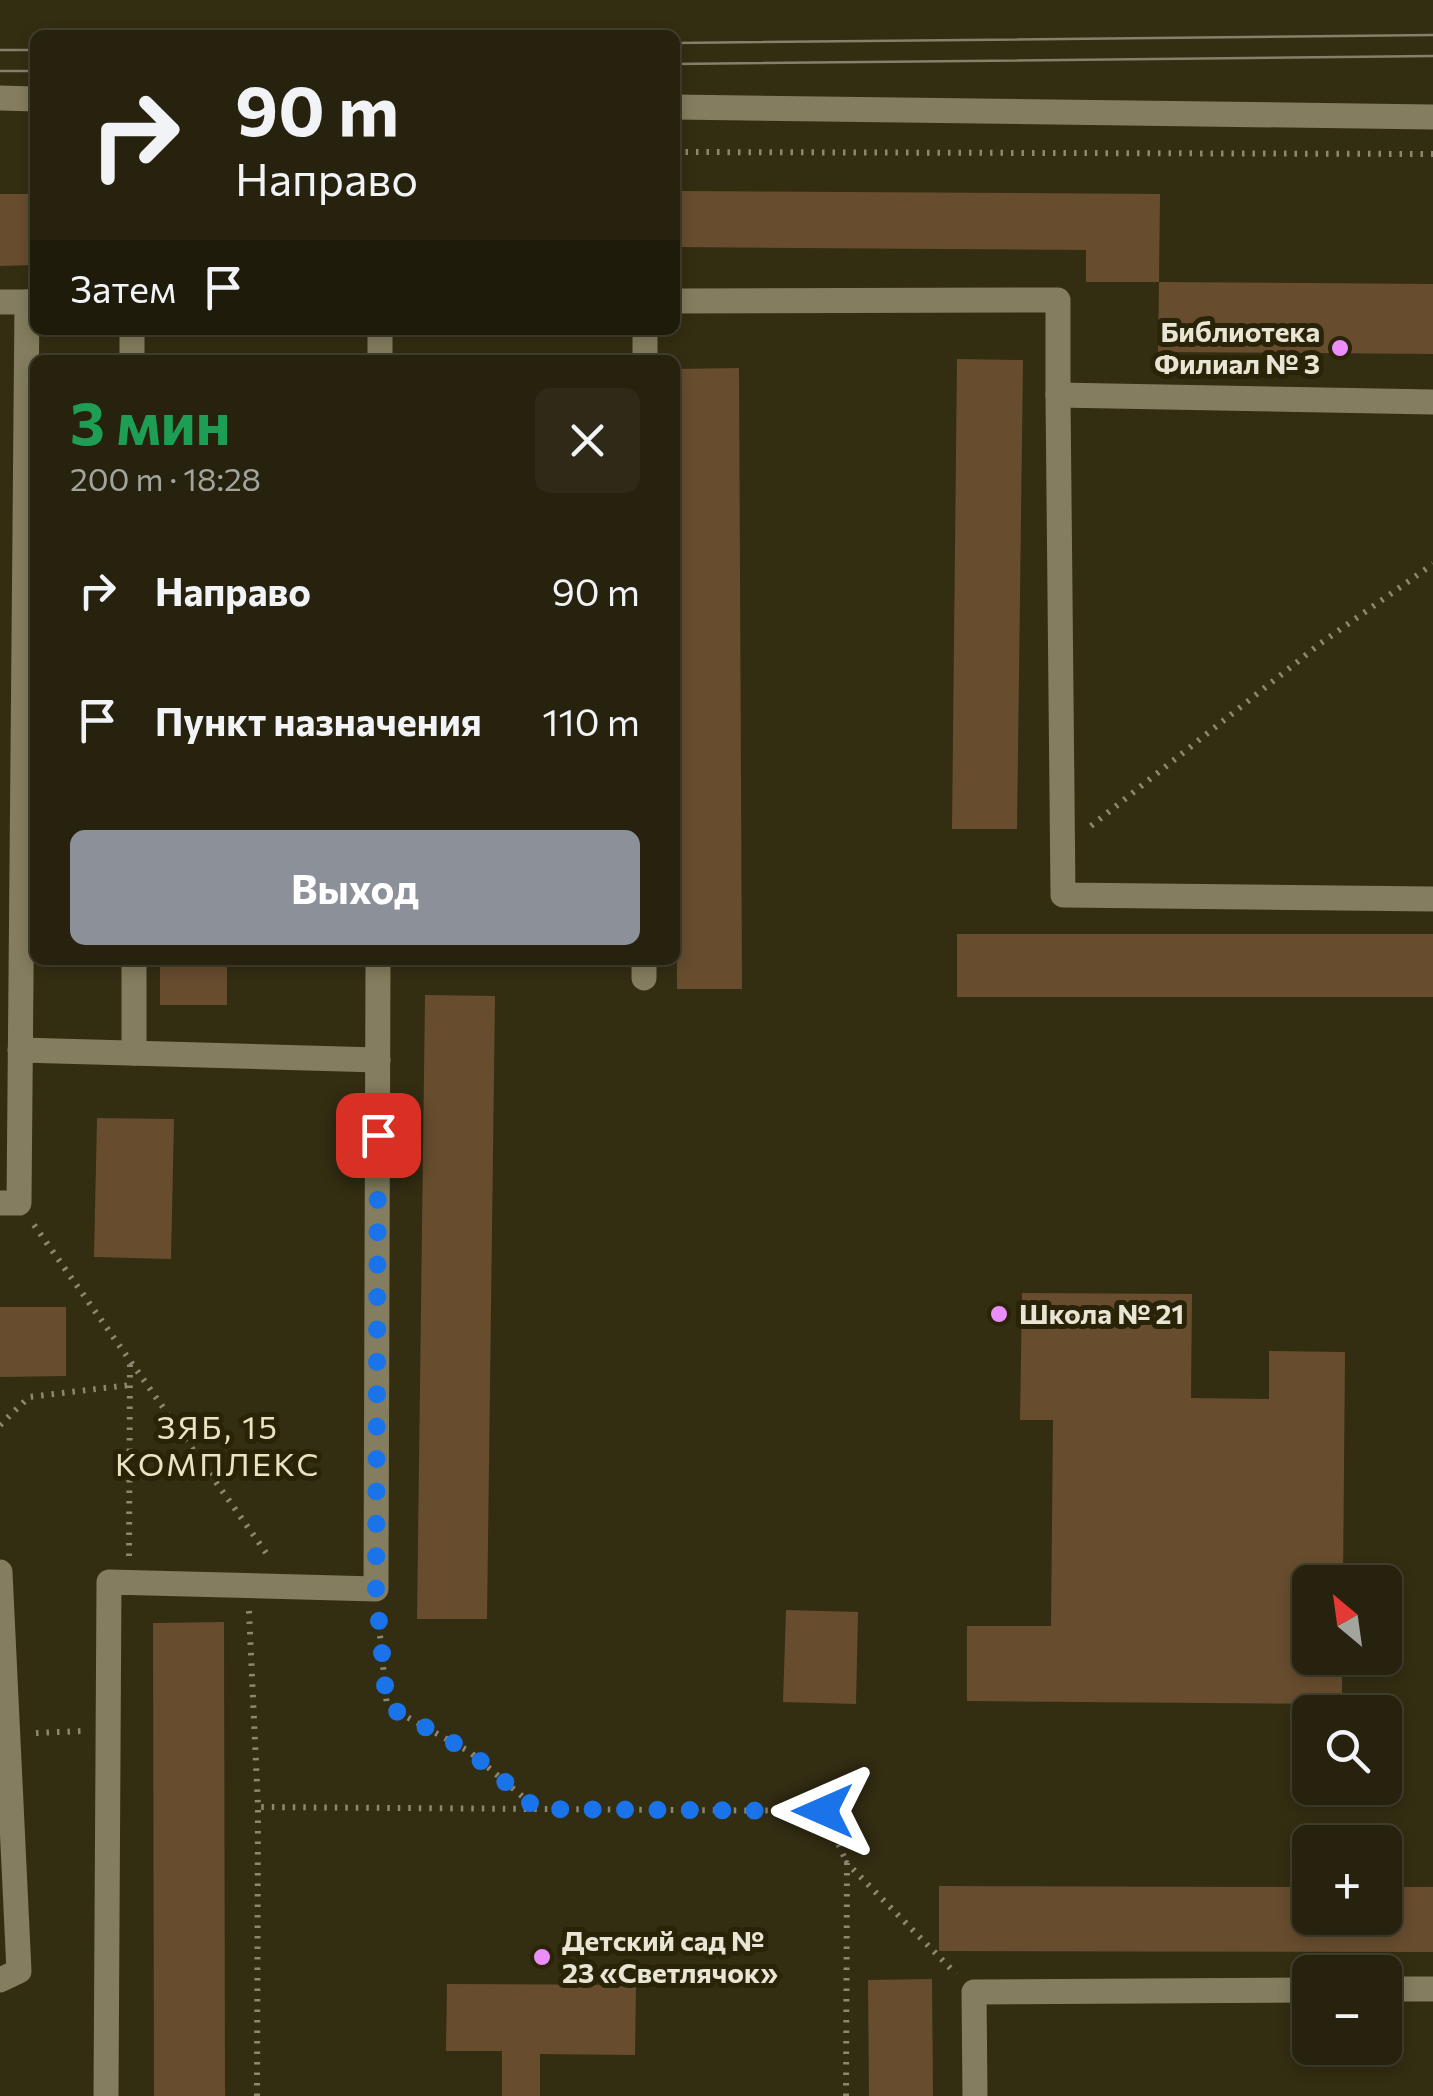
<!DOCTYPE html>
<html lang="ru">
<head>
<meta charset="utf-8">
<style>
	body { margin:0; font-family:Commissioner,sans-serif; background:#2e2a17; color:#f1f3f6; height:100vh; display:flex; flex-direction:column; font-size:38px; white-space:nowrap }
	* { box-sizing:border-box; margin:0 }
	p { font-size:32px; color:#a4a49e }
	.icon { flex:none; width:55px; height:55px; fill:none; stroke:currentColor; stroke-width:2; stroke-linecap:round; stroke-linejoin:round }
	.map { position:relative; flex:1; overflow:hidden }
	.sheet { position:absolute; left:30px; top:355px; width:650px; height:610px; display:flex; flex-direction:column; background:#26220e; border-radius:15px; box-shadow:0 5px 15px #0003,0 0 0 2px #423f2e }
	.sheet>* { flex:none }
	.banner { position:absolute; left:30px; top:30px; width:650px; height:305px; border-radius:15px; box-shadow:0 5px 15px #0003,0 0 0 2px #423f2e; background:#26220e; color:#f1f3f6; overflow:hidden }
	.needle { width:65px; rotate:331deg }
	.fabs { position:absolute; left:1292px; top:1565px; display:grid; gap:20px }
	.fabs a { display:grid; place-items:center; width:110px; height:110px; border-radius:15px; background:#26220e; box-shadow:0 5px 15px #0003,0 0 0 2px #423f2e; font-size:50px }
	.pin { position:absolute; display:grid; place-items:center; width:85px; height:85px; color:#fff; margin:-42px; border-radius:20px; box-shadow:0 5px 15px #0006 }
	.me { position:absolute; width:110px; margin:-55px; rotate:270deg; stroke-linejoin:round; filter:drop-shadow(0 0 8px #0008) }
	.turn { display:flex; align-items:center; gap:35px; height:210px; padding:0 40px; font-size:45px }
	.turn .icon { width:130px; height:130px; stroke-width:2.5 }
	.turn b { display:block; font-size:70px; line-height:85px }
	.then { display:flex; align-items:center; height:95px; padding:0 40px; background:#0003; gap:20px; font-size:38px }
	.round { display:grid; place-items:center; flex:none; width:105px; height:105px; border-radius:15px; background:#2e2a17 }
	.summary { display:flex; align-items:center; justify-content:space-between; height:170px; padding:0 40px }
	h1 { font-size:60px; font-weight:700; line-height:75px; color:#1e9e55 }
	.action { display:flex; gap:20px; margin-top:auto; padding:20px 40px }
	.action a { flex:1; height:115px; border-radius:15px; background:#8c9099; color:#fff; font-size:40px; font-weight:700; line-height:115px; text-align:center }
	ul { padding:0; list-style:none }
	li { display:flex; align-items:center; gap:30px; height:130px; padding:0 40px }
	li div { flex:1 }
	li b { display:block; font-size:38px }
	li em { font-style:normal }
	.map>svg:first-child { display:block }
</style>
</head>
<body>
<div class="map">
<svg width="1433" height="2096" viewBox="0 0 1433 2096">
	<rect width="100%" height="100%" fill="#332d12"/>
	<g fill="#674d2e">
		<polygon points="675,191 1160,194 1159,282 1086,282 1086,250 675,247"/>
		<polygon points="0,194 35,194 35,265 0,266"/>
		<polygon points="1159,282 1433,284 1433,354 1158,352"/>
		<polygon points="957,359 1023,360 1017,829 952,829"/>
		<polygon points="739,368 742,989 677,989 675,369"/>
		<rect x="957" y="934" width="476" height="63"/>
		<rect x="160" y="960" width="67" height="45"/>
		<polygon points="425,995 495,996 487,1619 417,1619"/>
		<polygon points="97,1118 174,1119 171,1259 94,1257"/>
		<polygon points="1022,1293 1192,1294 1191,1398 1269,1399 1269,1351 1345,1352 1343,1582 1310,1582 1310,1658 1342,1658 1342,1704 967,1701 967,1626 1051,1626 1053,1420 1020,1420"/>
		<polygon points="0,1307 66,1307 66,1376 0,1377"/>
		<polygon points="786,1610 858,1612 856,1704 783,1702"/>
		<polygon points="224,1622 225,2096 154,2096 153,1623"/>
		<polygon points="939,1886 1310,1887 1310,1918 1385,1918 1385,1887 1433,1887 1433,1952 939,1951"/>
		<polygon points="932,1979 933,2096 869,2096 868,1980"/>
		<polygon points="447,1984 636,1985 635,2055 540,2054 540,2096 502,2096 502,2051 446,2051"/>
	</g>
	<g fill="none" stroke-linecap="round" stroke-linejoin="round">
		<g stroke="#8c8771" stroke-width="6" stroke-dasharray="2.5 8" stroke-linecap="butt">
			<polyline points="675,152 1433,154"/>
			<polyline points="1091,826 1321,643 1433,564"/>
			<polyline points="34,1225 269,1557"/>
			<polyline points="0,1425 29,1397 130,1385"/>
			<polyline points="129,1556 130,1363"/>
			<polyline points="249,1611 258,1807 823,1811 847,1863"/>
			<polyline points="378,1615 387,1706 470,1752 536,1808"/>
			<polyline points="36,1733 83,1731"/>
			<polyline points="257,2096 258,1807"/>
			<polyline points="846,2096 847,1863 956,1974"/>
		</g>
		<g stroke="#847d5f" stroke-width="25">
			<polyline points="0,98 35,99"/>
			<polyline points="675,107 1433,117"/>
			<polyline points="675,301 1058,300 1058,395 1433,402"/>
			<polyline points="0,302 35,302"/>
			<polyline points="132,330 132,360"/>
			<polyline points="380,360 380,330"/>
			<polyline points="645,360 645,330"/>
			<polyline points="1058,395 1063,895 1433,899"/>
			<polyline points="134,960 134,1053"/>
			<polyline points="644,978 644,960"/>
			<polyline points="20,1050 378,1060"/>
			<polyline points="0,1203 19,1203 27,302"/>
			<polyline points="0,1572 19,1971 0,1980"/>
			<polyline points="1385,1989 1433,1989"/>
			<polyline points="106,2096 109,1582 376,1589 378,960"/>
			<polyline points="975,2096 974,1992 1310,1990"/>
		</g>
		<g stroke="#85806a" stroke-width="2.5">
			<polyline points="675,43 1433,35"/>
			<polyline points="0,50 35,50"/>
			<polyline points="675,64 1433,56"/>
			<polyline points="0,71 35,71"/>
		</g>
	</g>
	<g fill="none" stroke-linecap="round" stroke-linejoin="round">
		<polyline stroke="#1a73e8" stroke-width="18" stroke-dasharray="0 32.4" points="378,1135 376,1589 387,1706 470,1752 537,1809 823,1811"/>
	</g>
	<g fill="#eb8dfb" stroke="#292307" stroke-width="4">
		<circle cx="1340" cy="348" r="10"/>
		<circle cx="999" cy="1314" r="10"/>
		<circle cx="542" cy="1957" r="10"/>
	</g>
	<g text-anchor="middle" stroke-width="10" stroke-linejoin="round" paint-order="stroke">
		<g font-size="28" font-weight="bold" fill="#e8e5d4" stroke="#292307" text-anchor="start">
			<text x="1320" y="342" text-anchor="end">Библиотека<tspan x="1320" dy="32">Филиал № 3</tspan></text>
			<text x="1019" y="1324">Школа № 21</text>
			<text x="562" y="1951">Детский сад №<tspan x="562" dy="32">23 «Светлячок»</tspan></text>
		</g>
		<g font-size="32" letter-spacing="2.5" fill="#ebe4c3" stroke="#292307">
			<text x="218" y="1439">ЗЯБ, 15<tspan x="218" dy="37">КОМПЛЕКС</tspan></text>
		</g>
	</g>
</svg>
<div class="fabs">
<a><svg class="needle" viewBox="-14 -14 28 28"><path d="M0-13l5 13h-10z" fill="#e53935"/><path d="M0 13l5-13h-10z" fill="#a4a49e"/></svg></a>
<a><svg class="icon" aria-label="search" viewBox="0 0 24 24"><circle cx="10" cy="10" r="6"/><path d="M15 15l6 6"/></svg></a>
<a>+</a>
<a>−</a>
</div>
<div class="pin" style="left:378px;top:1135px;background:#d93025"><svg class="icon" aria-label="arrive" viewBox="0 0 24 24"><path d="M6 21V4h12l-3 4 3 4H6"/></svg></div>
<svg class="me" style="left:823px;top:1811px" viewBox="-20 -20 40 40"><path d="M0-17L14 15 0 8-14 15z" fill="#1a73e8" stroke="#fff" stroke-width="4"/></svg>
<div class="banner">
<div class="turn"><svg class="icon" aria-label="right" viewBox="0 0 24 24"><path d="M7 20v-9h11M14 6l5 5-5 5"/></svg><div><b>90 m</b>Направо</div></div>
<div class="then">Затем<svg class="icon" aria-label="arrive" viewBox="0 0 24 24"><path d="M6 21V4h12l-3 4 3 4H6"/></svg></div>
</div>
<section class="sheet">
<div class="summary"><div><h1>3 мин</h1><p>200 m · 18:28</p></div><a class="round"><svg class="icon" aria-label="close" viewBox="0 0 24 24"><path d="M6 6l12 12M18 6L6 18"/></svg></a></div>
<ul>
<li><svg class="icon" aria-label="right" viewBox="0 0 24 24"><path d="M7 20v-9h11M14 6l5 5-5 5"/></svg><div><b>Направо</b></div><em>90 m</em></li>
<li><svg class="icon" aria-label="arrive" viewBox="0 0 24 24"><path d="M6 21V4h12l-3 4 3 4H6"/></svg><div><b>Пункт назначения</b></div><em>110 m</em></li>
</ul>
<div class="action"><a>Выход</a></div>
</section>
</div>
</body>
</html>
